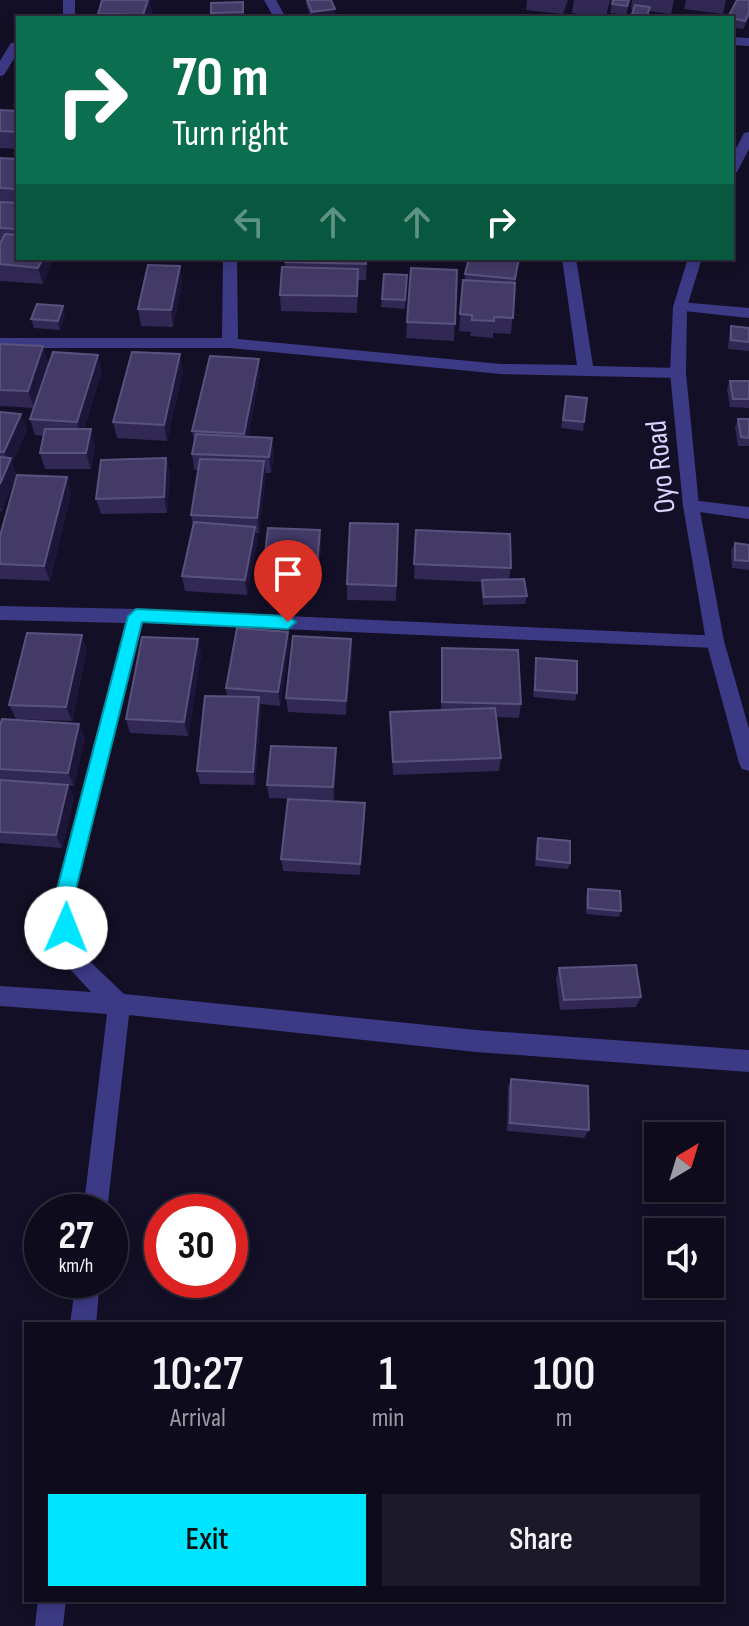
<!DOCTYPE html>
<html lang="en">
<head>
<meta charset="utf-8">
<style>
	body { margin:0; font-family:"Sofia Sans Condensed",sans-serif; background:#1c1929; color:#f1f3f6; height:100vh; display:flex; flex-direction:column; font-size:30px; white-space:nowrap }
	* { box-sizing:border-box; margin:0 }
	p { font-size:26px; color:#9b9ba3 }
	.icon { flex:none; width:44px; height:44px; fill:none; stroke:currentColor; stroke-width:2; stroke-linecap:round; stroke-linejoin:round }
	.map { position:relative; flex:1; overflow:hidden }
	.sheet { position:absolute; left:24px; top:1322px; width:700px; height:280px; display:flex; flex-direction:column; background:#0e0b1c; border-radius:0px; box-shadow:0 4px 12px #0003,0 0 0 2px #2e2b3b }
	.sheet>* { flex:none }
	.hud { position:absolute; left:16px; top:16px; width:718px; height:244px; border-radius:0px; box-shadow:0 4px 12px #0003,0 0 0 2px #2e2b3b; background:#0b6e4f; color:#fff; overflow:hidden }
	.needle { width:52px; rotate:38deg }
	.controls { position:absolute; left:644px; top:1122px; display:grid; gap:16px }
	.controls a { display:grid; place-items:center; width:80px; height:80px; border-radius:0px; background:#0e0b1c; box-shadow:0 4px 12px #0003,0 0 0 2px #2e2b3b; font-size:40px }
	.speed { position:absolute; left:24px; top:1194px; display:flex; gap:16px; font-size:40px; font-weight:700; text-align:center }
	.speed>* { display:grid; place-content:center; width:104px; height:104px; border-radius:50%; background:#0e0b1c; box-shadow:0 4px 12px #0003,0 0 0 2px #2e2b3b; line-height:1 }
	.speed small { font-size:20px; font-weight:400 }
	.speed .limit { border:12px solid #d22; background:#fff; color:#111 }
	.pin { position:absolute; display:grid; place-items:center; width:68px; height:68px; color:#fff; margin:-82px -34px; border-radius:50% 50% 50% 0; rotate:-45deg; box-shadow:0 0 8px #0007 }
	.pin .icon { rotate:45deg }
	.me { position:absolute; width:88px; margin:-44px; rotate:1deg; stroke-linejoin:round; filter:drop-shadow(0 0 6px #0008) }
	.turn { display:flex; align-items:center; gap:28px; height:168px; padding:0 24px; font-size:36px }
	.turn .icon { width:104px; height:104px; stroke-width:2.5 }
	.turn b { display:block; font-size:56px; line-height:68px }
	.lanes { display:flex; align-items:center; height:76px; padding:0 24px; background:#0003; justify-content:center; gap:40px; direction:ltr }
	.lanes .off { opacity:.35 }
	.eta { display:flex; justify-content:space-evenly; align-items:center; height:136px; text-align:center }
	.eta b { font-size:48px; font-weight:600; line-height:56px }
	.primary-button { display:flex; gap:16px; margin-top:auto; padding:16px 24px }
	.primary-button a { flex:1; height:92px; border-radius:0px; background:#00e5ff; color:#111; font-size:32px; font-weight:600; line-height:92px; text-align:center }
	.primary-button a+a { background:#1c1929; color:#f1f3f6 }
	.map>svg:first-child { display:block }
</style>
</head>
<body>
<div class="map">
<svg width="749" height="1626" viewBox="0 0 749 1626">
	<rect width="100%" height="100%" fill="#130f26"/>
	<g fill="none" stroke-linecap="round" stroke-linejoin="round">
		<g fill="#3d3a85" fill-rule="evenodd">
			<rect x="63" y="0" width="12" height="18"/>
			<polygon points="264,0 276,0 286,18 274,18"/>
			<polygon points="732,37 749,38 749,46 732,45"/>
			<polygon points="11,43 18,43 18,52 4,75 0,76 0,61"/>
			<polygon points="223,258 237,258 238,339 501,364 577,365 562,258 576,258 593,366 678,368 686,373 678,378 501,374 230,348 0,348 0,338 222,338"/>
			<polygon points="680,302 749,308 749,318 675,310 673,307"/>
			<polygon points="691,500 749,507 749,519 685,510 683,506"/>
			<polygon points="0,606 136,609 721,636 724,641 721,646 715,648 143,623 73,901 79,951 124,994 476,1030 749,1050 749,1072 476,1052 129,1015 107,1212 83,1212 107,1014 0,1006 0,986 91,992 58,956 53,901 125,623 0,620"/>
			<polygon points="76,1280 100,1280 96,1324 70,1324"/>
			<polygon points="38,1600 66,1600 63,1626 35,1626"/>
		</g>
		<g fill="#3d3a85" fill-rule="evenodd">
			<polygon points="749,132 749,149 737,172 732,173 732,156 744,133"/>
			<polygon points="688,258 702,258 687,307 686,373 699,506 724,641 749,729 749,771 742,769 739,763 706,641 683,506 670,373 673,307"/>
		</g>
	</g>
	<g fill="#312854">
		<polygon points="306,0 331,0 335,18 311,18 306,4"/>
		<polygon points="527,0 568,0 563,14 526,10"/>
		<polygon points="574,0 610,0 606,17 572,13"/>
		<polygon points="613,0 630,0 626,15 610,13"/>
		<polygon points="632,0 674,0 671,14 649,11 648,18 632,18 634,9 631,9"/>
		<polygon points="686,0 726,0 723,14 684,9"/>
		<polygon points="737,0 749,17 743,29 732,27 732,18 727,18"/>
		<polygon points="243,2 244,15 211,15 211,3"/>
		<polygon points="152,11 150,18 99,18 98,14"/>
		<polygon points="0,110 18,111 18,149 0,148"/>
		<polygon points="0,158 18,159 18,258 54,258 43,284 0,281"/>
		<polygon points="367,258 366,280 358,280 357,313 281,311 280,295 285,267 285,262"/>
		<polygon points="519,258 515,286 511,334 493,333 493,338 470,336 471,332 459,331 463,280 465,280 465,274"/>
		<polygon points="180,266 182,283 173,327 141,326 138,309"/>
		<polygon points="457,270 454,341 406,338 407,322"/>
		<polygon points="407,275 405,309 381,307 382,299"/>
		<polygon points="65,315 60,330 34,328 31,319"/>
		<polygon points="731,326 749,328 749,351 728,349 729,335"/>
		<polygon points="0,344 43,346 48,363 34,408 0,406"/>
		<polygon points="102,371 84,429 95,446 91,469 45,469 40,453 44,436 35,435 30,419"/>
		<polygon points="183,371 167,441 117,438 113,422"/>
		<polygon points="260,375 248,437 274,454 271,473 265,473 259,533 256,533 257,542 247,595 185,591 182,576 193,526 191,515 199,470 194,470 192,454 194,441 192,431"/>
		<polygon points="730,381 749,381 749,408 730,407 727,389"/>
		<polygon points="566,396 584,422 583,431 561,428"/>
		<polygon points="0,412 21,414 27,430 12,463 16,474 2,511 0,511"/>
		<polygon points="738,419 749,419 749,446 738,446 735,427"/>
		<polygon points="166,458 170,474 167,513 101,514 96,499"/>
		<polygon points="67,477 71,493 50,581 0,579 0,536"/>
		<polygon points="398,524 396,601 347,600 347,584"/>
		<polygon points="320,530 321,546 318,580 266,578 264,563"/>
		<polygon points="416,530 511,568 509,579 527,596 525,604 483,605 481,588 482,582 414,579"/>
		<polygon points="735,543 749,545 749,570 732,568 731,551"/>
		<polygon points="288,632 289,647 280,706 260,704 261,711 255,785 200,784 197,771 227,697 226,688"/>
		<polygon points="351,639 352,654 346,715 288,712 286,698"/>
		<polygon points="442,648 521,704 519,718 496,717 501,758 499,771 393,775 390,712 441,711"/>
		<polygon points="87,650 72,721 16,719 9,705"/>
		<polygon points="201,654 188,736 130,733 126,719"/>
		<polygon points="536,658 577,693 575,701 533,697"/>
		<polygon points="0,726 85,737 74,786 68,785 74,797 62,848 0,843"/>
		<polygon points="336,748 336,762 334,800 269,798 267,785"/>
		<polygon points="365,816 360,875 283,871 281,859"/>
		<polygon points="538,838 570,863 568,869 535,866 536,844"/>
		<polygon points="588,889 621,911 619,917 586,914 586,895"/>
		<polygon points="559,968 641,997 636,1007 560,1010 556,978"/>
		<polygon points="511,1079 589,1130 584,1138 507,1131 508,1087"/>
	</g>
	<g fill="#1d163a">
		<polygon points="148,0 150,0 152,11 150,18 143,18 143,15"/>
		<polygon points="335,9 335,18 312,18 312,12"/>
		<polygon points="43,258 54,258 43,284 38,268"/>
		<polygon points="180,266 182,283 173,327 171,310"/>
		<polygon points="63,306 65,315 60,330 58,321"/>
		<polygon points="43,346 48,363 34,408 28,391"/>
		<polygon points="180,354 183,371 167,441 164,425"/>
		<polygon points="98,355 102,371 81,439 77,422"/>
		<polygon points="259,359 260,375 246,450 244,434"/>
		<polygon points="21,414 27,430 12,463 16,474 2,511 0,507 0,484 8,464 4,452"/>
		<polygon points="91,429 95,446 91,469 86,453"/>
		<polygon points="272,438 274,454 271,473 269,457"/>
		<polygon points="166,458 170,474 167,513 164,497"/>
		<polygon points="264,461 266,477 259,533 257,518"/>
		<polygon points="67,477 71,493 50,581 44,566"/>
		<polygon points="255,527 257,542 247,595 245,580"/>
		<polygon points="320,530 321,546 318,580 317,565"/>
		<polygon points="288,632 289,647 280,706 278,692"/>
		<polygon points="82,635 87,650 72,721 66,707"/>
		<polygon points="198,639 201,654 188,736 184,722"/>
		<polygon points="351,639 352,654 346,715 346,701"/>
		<polygon points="259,697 261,711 255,785 253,772"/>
		<polygon points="79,724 85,737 74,786 68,773"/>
		<polygon points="336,748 336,762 334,800 333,787"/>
		<polygon points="68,785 74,797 62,848 56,835"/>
		<polygon points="365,803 365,816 360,875 360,864"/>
	</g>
	<g fill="#433a66" stroke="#5a527e" stroke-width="2">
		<polygon points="102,0 148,0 143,15 98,14"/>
		<polygon points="307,0 331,0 335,9 312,12"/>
		<polygon points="613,0 629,0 627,6 612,4"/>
		<polygon points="737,0 749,0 749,13 745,21 728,17"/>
		<polygon points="243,2 243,12 211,13 211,3"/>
		<polygon points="635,5 650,7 647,16 632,14"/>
		<polygon points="202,15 202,18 162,18 162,16"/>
		<polygon points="210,15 255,15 255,18 209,18"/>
		<polygon points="0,110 18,111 18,132 0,131"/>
		<polygon points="0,158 18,159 18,189 0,188"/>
		<polygon points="0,202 18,203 18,229 0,228"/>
		<polygon points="5,234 18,235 18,258 43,258 38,268 0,264 0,244"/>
		<polygon points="285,258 366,258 366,264 285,262"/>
		<polygon points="469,258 519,258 515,279 465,274"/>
		<polygon points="148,265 180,266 171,310 138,309"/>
		<polygon points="282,267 358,269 357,296 280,295"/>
		<polygon points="411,268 457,270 455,324 407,322"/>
		<polygon points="384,274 407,275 405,300 382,299"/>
		<polygon points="463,280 515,283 513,318 494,317 494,321 472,320 472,315 460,314"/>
		<polygon points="37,304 63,306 58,321 31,319"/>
		<polygon points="731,326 749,328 749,342 731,340"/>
		<polygon points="0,344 43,346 28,391 0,390"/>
		<polygon points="53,352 98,355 77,422 30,419"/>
		<polygon points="132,352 180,354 164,425 113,422"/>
		<polygon points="210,356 259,359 244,434 192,431"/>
		<polygon points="730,381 749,381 749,399 733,399"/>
		<polygon points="566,396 587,398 584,422 563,420"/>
		<polygon points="0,412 21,414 4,452 0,452"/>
		<polygon points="738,419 749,419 749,438 741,437"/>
		<polygon points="45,429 91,429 86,453 40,453"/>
		<polygon points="196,434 272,438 269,457 192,454"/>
		<polygon points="0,457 11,458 0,484"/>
		<polygon points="166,458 164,497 96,499 101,460"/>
		<polygon points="200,459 264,461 257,518 191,515"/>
		<polygon points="17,475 67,477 44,566 0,564 0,536"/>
		<polygon points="194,522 255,527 245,580 182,576"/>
		<polygon points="350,523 398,524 396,586 347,584"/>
		<polygon points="268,528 320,530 317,565 264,563"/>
		<polygon points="416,530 510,534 511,568 414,564"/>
		<polygon points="735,543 749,545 749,561 735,560"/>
		<polygon points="524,579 527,596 484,597 482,580"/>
		<polygon points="237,628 288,632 278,692 226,688"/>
		<polygon points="27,633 82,635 66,707 9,705"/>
		<polygon points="293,636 351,639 346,701 286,698"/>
		<polygon points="142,637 198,639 184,722 126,719"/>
		<polygon points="442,648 518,650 521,704 442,702"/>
		<polygon points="536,658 577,661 577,693 535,690"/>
		<polygon points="205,696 259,697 253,772 197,771"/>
		<polygon points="495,708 501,758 393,762 390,712"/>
		<polygon points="2,719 79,724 68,773 0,769 0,726"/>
		<polygon points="271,746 336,748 333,787 267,785"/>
		<polygon points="0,780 68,785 56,835 0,832"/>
		<polygon points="288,799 365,803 360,864 281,859"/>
		<polygon points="538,838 570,841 570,863 537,859"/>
		<polygon points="588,889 620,891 621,911 588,908"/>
		<polygon points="636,965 641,997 564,1000 559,968"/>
		<polygon points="511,1079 588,1086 589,1130 510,1123"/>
	</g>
	<polygon fill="#00e5ff" stroke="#0095a6" stroke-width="2" points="136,609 288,616 296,622 288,629 142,622 73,901 76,928 66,937 56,928 54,901 128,616"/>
	<g text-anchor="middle" stroke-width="6" stroke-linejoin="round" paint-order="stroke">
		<g font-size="30" fill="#d9d4ff" stroke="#130f26">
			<text transform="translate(660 467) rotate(-96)" y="10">Oyo Road</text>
		</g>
	</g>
</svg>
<div class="controls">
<a><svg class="needle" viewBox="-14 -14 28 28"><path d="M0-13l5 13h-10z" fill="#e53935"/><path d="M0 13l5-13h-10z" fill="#9b9ba3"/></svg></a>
<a><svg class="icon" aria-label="sound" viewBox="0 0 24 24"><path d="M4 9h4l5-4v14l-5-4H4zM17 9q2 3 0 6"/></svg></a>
</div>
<div class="speed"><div>27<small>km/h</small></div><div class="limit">30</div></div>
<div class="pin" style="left:288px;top:622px;background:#d93025"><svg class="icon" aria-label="arrive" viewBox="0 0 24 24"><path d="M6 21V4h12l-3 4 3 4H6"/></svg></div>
<svg class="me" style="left:66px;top:928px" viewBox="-20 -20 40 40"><circle r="19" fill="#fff"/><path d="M0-13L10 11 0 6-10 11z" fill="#00e5ff"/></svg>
<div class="hud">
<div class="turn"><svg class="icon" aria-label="right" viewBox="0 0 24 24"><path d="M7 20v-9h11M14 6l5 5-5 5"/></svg><div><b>70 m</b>Turn right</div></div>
<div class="lanes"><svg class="icon off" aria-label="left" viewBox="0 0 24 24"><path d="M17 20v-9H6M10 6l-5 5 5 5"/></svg><svg class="icon off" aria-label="ahead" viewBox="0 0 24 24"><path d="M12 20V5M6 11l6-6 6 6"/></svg><svg class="icon off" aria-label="ahead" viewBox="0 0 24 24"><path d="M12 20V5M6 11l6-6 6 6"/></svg><svg class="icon" aria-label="right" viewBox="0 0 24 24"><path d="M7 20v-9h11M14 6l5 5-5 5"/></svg></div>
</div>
<section class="sheet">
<div class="eta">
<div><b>10:27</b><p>Arrival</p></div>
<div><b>1</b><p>min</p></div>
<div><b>100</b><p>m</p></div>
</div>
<div class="primary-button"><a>Exit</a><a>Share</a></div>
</section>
</div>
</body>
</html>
